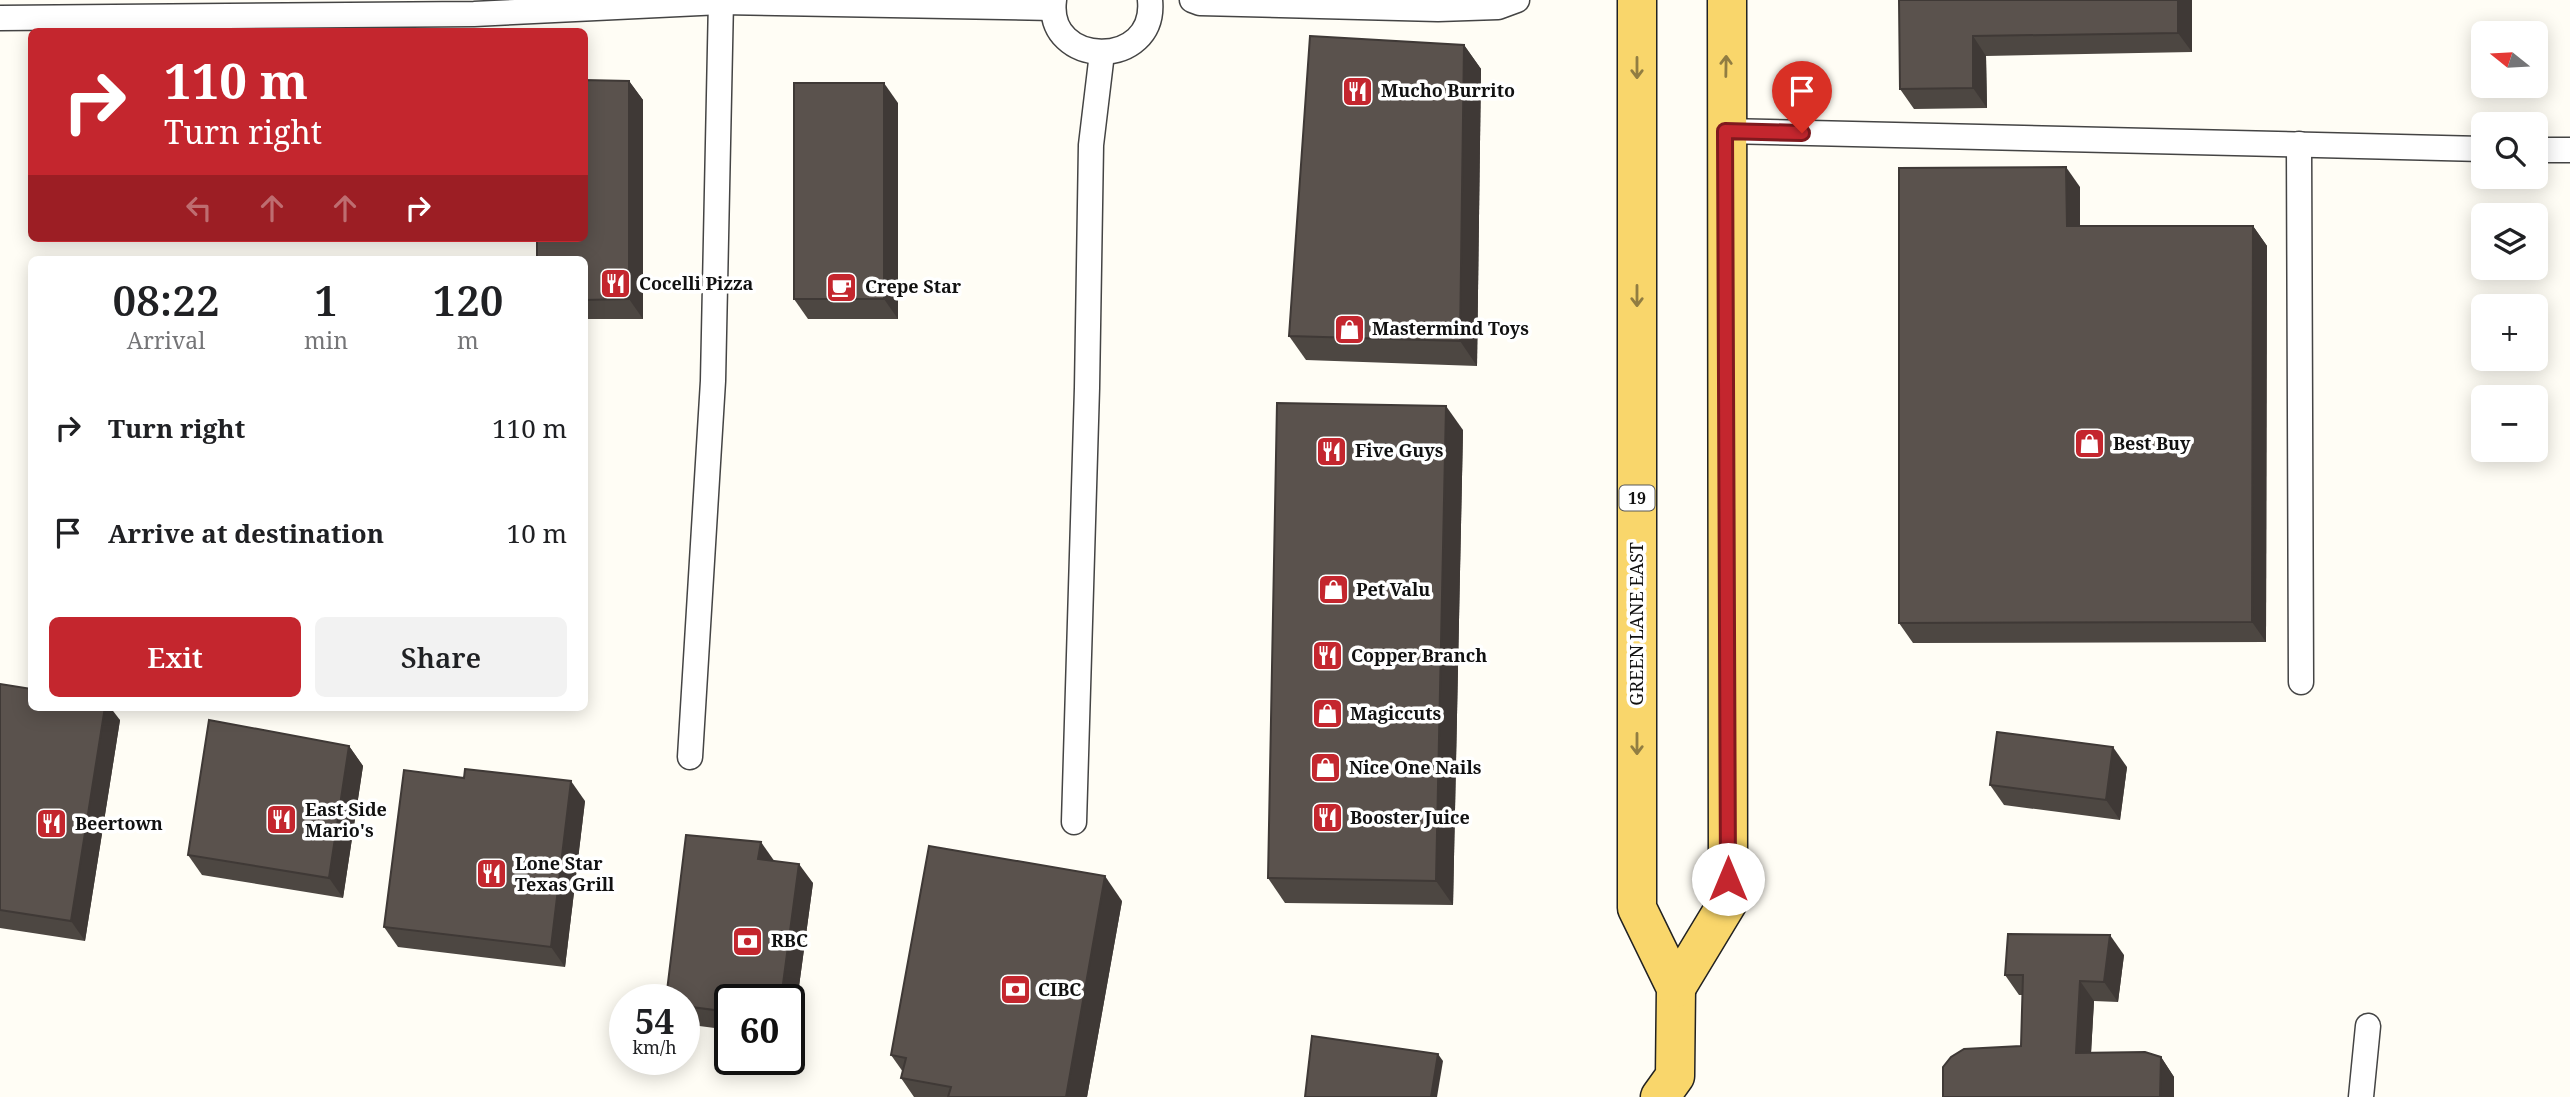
<!DOCTYPE html>
<html lang="en">
<head>
<meta charset="utf-8">
<style>
	body { margin:0; font-family:"Noto Serif",serif; background:#f2f2f2; color:#202124; height:100vh; display:flex; flex-direction:column; font-size:26px; white-space:nowrap }
	* { box-sizing:border-box; margin:0 }
	p { font-size:23px; color:#757577 }
	.icon { flex:none; width:38px; height:38px; fill:none; stroke:currentColor; stroke-width:2; stroke-linecap:round; stroke-linejoin:round }
	.map { position:relative; flex:1; overflow:hidden }
	.sheet { position:absolute; left:28px; top:256px; width:560px; height:455px; display:flex; flex-direction:column; background:#fff; border-radius:10px; box-shadow:0 4px 18px #0003 }
	.sheet>* { flex:none }
	.top-card { position:absolute; left:28px; top:28px; width:560px; height:214px; border-radius:10px; box-shadow:0 4px 18px #0003; background:#c4262e; color:#fff; overflow:hidden }
	.needle { width:46px; rotate:288deg }
	.tools { position:absolute; left:2471px; top:21px; display:grid; gap:14px }
	.tools a { display:grid; place-items:center; width:77px; height:77px; border-radius:10px; background:#fff; box-shadow:0 4px 18px #0003; font-size:35px }
	.speed { position:absolute; left:609px; top:984px; display:flex; gap:14px; font-size:35px; font-weight:700; text-align:center }
	.speed>* { display:grid; place-content:center; width:91px; height:91px; border-radius:50%; background:#fff; box-shadow:0 4px 18px #0003; line-height:1 }
	.speed small { font-size:18px; font-weight:400 }
	.speed .limit { border:4px solid #111; border-radius:10px; background:#fff; color:#111 }
	.pin { position:absolute; display:grid; place-items:center; width:60px; height:60px; color:#fff; margin:-72px -30px; border-radius:50% 50% 50% 0; rotate:-45deg; box-shadow:0 0 7px #0007 }
	.pin .icon { rotate:45deg }
	.me { position:absolute; width:77px; margin:-38px; rotate:0deg; stroke-linejoin:round; filter:drop-shadow(0 0 5px #0008) }
	.turn { display:flex; align-items:center; gap:24px; height:147px; padding:0 21px; font-size:32px }
	.turn .icon { width:91px; height:91px; stroke-width:2.5 }
	.turn b { display:block; font-size:49px; line-height:60px }
	.lanes { display:flex; align-items:center; height:66px; padding:0 21px; background:#0003; justify-content:center; gap:35px; direction:ltr }
	.lanes .off { opacity:.35 }
	.eta { display:flex; justify-content:space-evenly; align-items:center; height:119px; text-align:center }
	.eta b { font-size:42px; font-weight:600; line-height:49px }
	.cta { display:flex; gap:14px; margin-top:auto; padding:14px 21px }
	.cta a { flex:1; height:80px; border-radius:10px; background:#c4262e; color:#fff; font-size:28px; font-weight:600; line-height:80px; text-align:center }
	.cta a+a { background:#f2f2f2; color:#202124 }
	ul { padding:0; list-style:none }
	li { display:flex; align-items:center; gap:21px; height:105px; padding:0 21px }
	li div { flex:1 }
	li b { display:block; font-size:26px }
	li em { font-style:normal }
	.map>svg:first-child { display:block }
</style>
</head>
<body>
<div class="map">
<svg width="2570" height="1097" viewBox="0 0 2570 1097">
	<rect width="100%" height="100%" fill="#fffdf5"/>
	<g fill="none" stroke-linecap="round" stroke-linejoin="round">
		<defs>
			<g id="lane">
				<path d="M1054 0C1045 68 1157 70 1150 0"/>
				<polyline points="1192,0 1200,3 1438,9 1498,7 1517,0"/>
				<polyline points="0,18 474,14 721,2 1053,8"/>
				<polyline points="1725,131 2483,149"/>
				<polyline points="2299,144 2301,682"/>
				<polyline points="2536,150 2570,150"/>
				<polyline points="690,757 713,381 721,0"/>
				<polyline points="1074,822 1087,388 1091,145 1102,53"/>
				<polyline points="2361,1097 2368,1026"/>
			</g>
			<g id="primary">
				<polyline points="1637,0 1637,908 1676,988 1675,1076 1660,1097"/>
				<polyline points="1676,988 1728,902 1727,0"/>
			</g>
		</defs>
		<use href="#lane" stroke="#444" stroke-width="27"/>
		<use href="#primary" stroke="#222" stroke-width="41"/>
		<use href="#lane" stroke="#fff" stroke-width="24"/>
		<use href="#primary" stroke="#f9d66b" stroke-width="38"/>
	</g>
	<g fill="#4d4742">
		<polygon points="1899,0 2192,0 2192,52 1986,56 1987,108 1914,109 1900,89"/>
		<polygon points="1464,45 1481,69 1477,366 1306,360 1289,336"/>
		<polygon points="629,81 643,100 643,319 584,319 584,259"/>
		<polygon points="898,103 898,319 808,319 794,299"/>
		<polygon points="2080,187 2080,226 2253,226 2267,246 2266,642 1913,643 1899,623"/>
		<polygon points="1463,430 1453,905 1285,903 1268,878"/>
		<polygon points="0,684 120,720 85,941 0,928"/>
		<polygon points="349,746 363,766 343,898 202,875 188,855"/>
		<polygon points="2127,767 2120,820 2004,805 1990,785"/>
		<polygon points="585,801 565,967 398,947 384,927"/>
		<polygon points="774,861 813,883 792,1038 789,1038 789,999 730,999 730,1030 684,1024 684,999"/>
		<polygon points="1122,901 1087,1097 914,1097 901,1078 903,1072 891,1055"/>
		<polygon points="2124,955 2118,1002 2094,1001 2091,1052 2161,1057 2174,1077 2174,1097 1943,1097 2021,1046 2023,995 2019,995 2005,975"/>
	</g>
	<g fill="#3f3936">
		<polygon points="2178,0 2192,0 2192,52 2178,33"/>
		<polygon points="1973,36 1986,56 1987,108 1973,88"/>
		<polygon points="1464,45 1481,69 1477,366 1460,341"/>
		<polygon points="629,81 643,100 643,319 629,299"/>
		<polygon points="884,83 898,103 898,319 884,299"/>
		<polygon points="2066,167 2080,187 2080,246 2067,226"/>
		<polygon points="2253,226 2267,246 2266,642 2252,622"/>
		<polygon points="1446,406 1463,430 1453,905 1436,881"/>
		<polygon points="105,707 110,707 120,720 85,941 71,921"/>
		<polygon points="349,746 363,766 343,898 329,878"/>
		<polygon points="2113,747 2127,767 2120,820 2106,800"/>
		<polygon points="571,781 585,801 565,967 551,947"/>
		<polygon points="761,842 775,862 758,859"/>
		<polygon points="799,864 813,883 792,1038 789,1034 789,999 781,999"/>
		<polygon points="1105,876 1122,901 1087,1097 1066,1097"/>
		<polygon points="2110,935 2124,955 2118,1002 2104,982"/>
		<polygon points="2080,981 2094,1001 2090,1072 2076,1053"/>
		<polygon points="1438,1054 1443,1061 1437,1097 1431,1097"/>
		<polygon points="2161,1057 2174,1077 2174,1097 2160,1097"/>
	</g>
	<g fill="#5a524d" stroke="#3f3936" stroke-width="2">
		<polygon points="1899,0 2178,0 2178,33 1973,36 1973,88 1900,89"/>
		<polygon points="1310,36 1464,45 1460,341 1289,336"/>
		<polygon points="584,80 629,81 629,299 584,300 584,259 537,259 537,238 584,238"/>
		<rect x="794" y="83" width="90" height="216"/>
		<polygon points="2066,167 2067,226 2253,226 2252,622 1899,623 1899,168"/>
		<polygon points="1277,403 1446,406 1436,881 1268,878"/>
		<polygon points="0,684 32,689 32,707 105,707 71,921 0,910"/>
		<polygon points="209,720 349,746 329,878 188,855"/>
		<polygon points="1997,732 2113,747 2106,800 1990,785"/>
		<polygon points="465,769 571,781 551,947 384,927 404,770 464,778"/>
		<polygon points="686,835 761,842 758,859 799,864 781,999 730,999 730,1012 684,1006 684,999 666,999"/>
		<polygon points="929,846 1105,876 1066,1097 948,1097 951,1087 901,1078 906,1058 891,1055"/>
		<polygon points="2008,934 2110,935 2104,982 2080,981 2076,1053 2145,1052 2161,1057 2160,1097 1943,1097 1943,1067 1951,1057 1964,1049 2021,1046 2023,975 2005,975"/>
		<polygon points="1312,1036 1438,1054 1431,1097 1305,1097"/>
	</g>
	<defs><path id="oneway-shaft" d="M-6 0H5M1.5-3L5.5 0L1.5 3" fill="none" stroke-width="1.6" stroke-linecap="round" stroke-linejoin="round" transform="scale(1.75)"/></defs>
	<g stroke="#917d42">
		<use href="#oneway-shaft" transform="translate(1726 66) rotate(-89)"/>
		<use href="#oneway-shaft" transform="translate(1637 68) rotate(90)"/>
		<use href="#oneway-shaft" transform="translate(1637 296) rotate(90)"/>
		<use href="#oneway-shaft" transform="translate(1637 744) rotate(90)"/>
	</g>
	<g fill="none" stroke-linecap="round" stroke-linejoin="round">
		<defs>
			<polyline id="route" points="1728,879 1725,131 1802,133"/>
		</defs>
		<use href="#route" stroke="#7f191e" stroke-width="18"/>
		<use href="#route" stroke="#c4262e" stroke-width="12"/>
	</g>
	<defs>
		<symbol id="restaurant-square" viewBox="-11 -11 22 22"><rect x="-9" y="-9" width="18" height="18" rx="4" fill="#c4262e" stroke="#fff"/><path d="M-5-6h1v4h1v-4h1v4h1v-4h1v5L-1.5 .5V6h-2V.5L-5-1ZM5-6V6H3V1.5H1.5Q1.5-4 5-6Z" fill="#fff"/></symbol>
		<symbol id="cafe-square" viewBox="-11 -11 22 22"><rect x="-9" y="-9" width="18" height="18" rx="4" fill="#c4262e" stroke="#fff"/><path d="M-5.5-4.5H6V0H3Q3 3.5 0 3.5H-2.5Q-5.5 3.5-5.5 0ZM3-3.2v2h1.7v-2ZM-6 4.5H4V6H-6Z" fill="#fff"/></symbol>
		<symbol id="shop-square" viewBox="-11 -11 22 22"><rect x="-9" y="-9" width="18" height="18" rx="4" fill="#c4262e" stroke="#fff"/><path d="M-5-2.5h2.3a2.7 3.5 0 0 1 5.4 0H5L5.5 6h-11ZM-1.5-2.5h3a1.5 2.3 0 0 0-3 0Z" fill="#fff"/></symbol>
		<symbol id="bank-square" viewBox="-11 -11 22 22"><rect x="-9" y="-9" width="18" height="18" rx="4" fill="#c4262e" stroke="#fff"/><path d="M-6-4H6V4H-6ZM0-2.3a2.3 2.3 0 1 0 0 4.6a2.3 2.3 0 1 0 0-4.6Z" fill="#fff"/></symbol>
	</defs>
	<g fill-rule="evenodd">
		<use href="#restaurant-square" x="1340" y="74" width="35" height="35"/>
		<use href="#restaurant-square" x="598" y="266" width="35" height="35"/>
		<use href="#cafe-square" x="824" y="270" width="35" height="35"/>
		<use href="#shop-square" x="1332" y="312" width="35" height="35"/>
		<use href="#shop-square" x="2072" y="426" width="35" height="35"/>
		<use href="#restaurant-square" x="1314" y="434" width="35" height="35"/>
		<use href="#shop-square" x="1316" y="572" width="35" height="35"/>
		<use href="#restaurant-square" x="1310" y="638" width="35" height="35"/>
		<use href="#shop-square" x="1310" y="696" width="35" height="35"/>
		<use href="#shop-square" x="1308" y="750" width="35" height="35"/>
		<use href="#restaurant-square" x="1310" y="800" width="35" height="35"/>
		<use href="#restaurant-square" x="264" y="802" width="35" height="35"/>
		<use href="#restaurant-square" x="34" y="806" width="35" height="35"/>
		<use href="#restaurant-square" x="474" y="856" width="35" height="35"/>
		<use href="#bank-square" x="730" y="924" width="35" height="35"/>
		<use href="#bank-square" x="998" y="972" width="35" height="35"/>
	</g>
	<g text-anchor="middle" stroke-width="7" stroke-linejoin="round" paint-order="stroke">
		<rect fill="#fff" stroke="#585858" stroke-width="2" x="1619.5" y="485.5" width="35" height="25" rx="5"/>
		<g font-size="16" font-weight="bold" fill="#111">
			<text x="1637" y="504">19</text>
		</g>
		<g font-size="18" font-weight="bold" fill="#111" stroke="#fff" text-anchor="start">
			<text x="1381" y="97">Mucho Burrito</text>
			<text x="639" y="290">Cocelli Pizza</text>
			<text x="865" y="293">Crepe Star</text>
			<text x="1372" y="335">Mastermind Toys</text>
			<text x="2113" y="450">Best Buy</text>
			<text x="1355" y="457">Five Guys</text>
			<text x="1356" y="596">Pet Valu</text>
			<text x="1351" y="662">Copper Branch</text>
			<text x="1350" y="720">Magiccuts</text>
			<text x="1349" y="774">Nice One Nails</text>
			<text x="305" y="816">East Side<tspan x="305" dy="21">Mario's</tspan></text>
			<text x="1350" y="824">Booster Juice</text>
			<text x="75" y="830">Beertown</text>
			<text x="515" y="870">Lone Star<tspan x="515" dy="21">Texas Grill</tspan></text>
			<text x="771" y="947">RBC</text>
			<text x="1038" y="996">CIBC</text>
		</g>
		<g font-size="18" fill="#111" stroke="#fff">
			<text transform="translate(1637 624) rotate(-90)" y="6">GREEN LANE EAST</text>
		</g>
	</g>
</svg>
<div class="tools">
<a><svg class="needle" viewBox="-14 -14 28 28"><path d="M0-13l5 13h-10z" fill="#e53935"/><path d="M0 13l5-13h-10z" fill="#757577"/></svg></a>
<a><svg class="icon" aria-label="search" viewBox="0 0 24 24"><circle cx="10" cy="10" r="6"/><path d="M15 15l6 6"/></svg></a>
<a><svg class="icon" aria-label="layers" viewBox="0 0 24 24"><path d="M12 4l9 5-9 5-9-5zM3 14l9 5 9-5"/></svg></a>
<a>+</a>
<a>−</a>
</div>
<div class="speed"><div>54<small>km/h</small></div><div class="limit">60</div></div>
<div class="pin" style="left:1802px;top:133px;background:#d93025"><svg class="icon" aria-label="arrive" viewBox="0 0 24 24"><path d="M6 21V4h12l-3 4 3 4H6"/></svg></div>
<svg class="me" style="left:1728px;top:879px" viewBox="-20 -20 40 40"><circle r="19" fill="#fff"/><path d="M0-13L10 11 0 6-10 11z" fill="#c4262e"/></svg>
<div class="top-card">
<div class="turn"><svg class="icon" aria-label="right" viewBox="0 0 24 24"><path d="M7 20v-9h11M14 6l5 5-5 5"/></svg><div><b>110 m</b>Turn right</div></div>
<div class="lanes"><svg class="icon off" aria-label="left" viewBox="0 0 24 24"><path d="M17 20v-9H6M10 6l-5 5 5 5"/></svg><svg class="icon off" aria-label="ahead" viewBox="0 0 24 24"><path d="M12 20V5M6 11l6-6 6 6"/></svg><svg class="icon off" aria-label="ahead" viewBox="0 0 24 24"><path d="M12 20V5M6 11l6-6 6 6"/></svg><svg class="icon" aria-label="right" viewBox="0 0 24 24"><path d="M7 20v-9h11M14 6l5 5-5 5"/></svg></div>
</div>
<section class="sheet">
<div class="eta">
<div><b>08:22</b><p>Arrival</p></div>
<div><b>1</b><p>min</p></div>
<div><b>120</b><p>m</p></div>
</div>
<ul>
<li><svg class="icon" aria-label="right" viewBox="0 0 24 24"><path d="M7 20v-9h11M14 6l5 5-5 5"/></svg><div><b>Turn right</b></div><em>110 m</em></li>
<li><svg class="icon" aria-label="arrive" viewBox="0 0 24 24"><path d="M6 21V4h12l-3 4 3 4H6"/></svg><div><b>Arrive at destination</b></div><em>10 m</em></li>
</ul>
<div class="cta"><a>Exit</a><a>Share</a></div>
</section>
</div>
</body>
</html>
